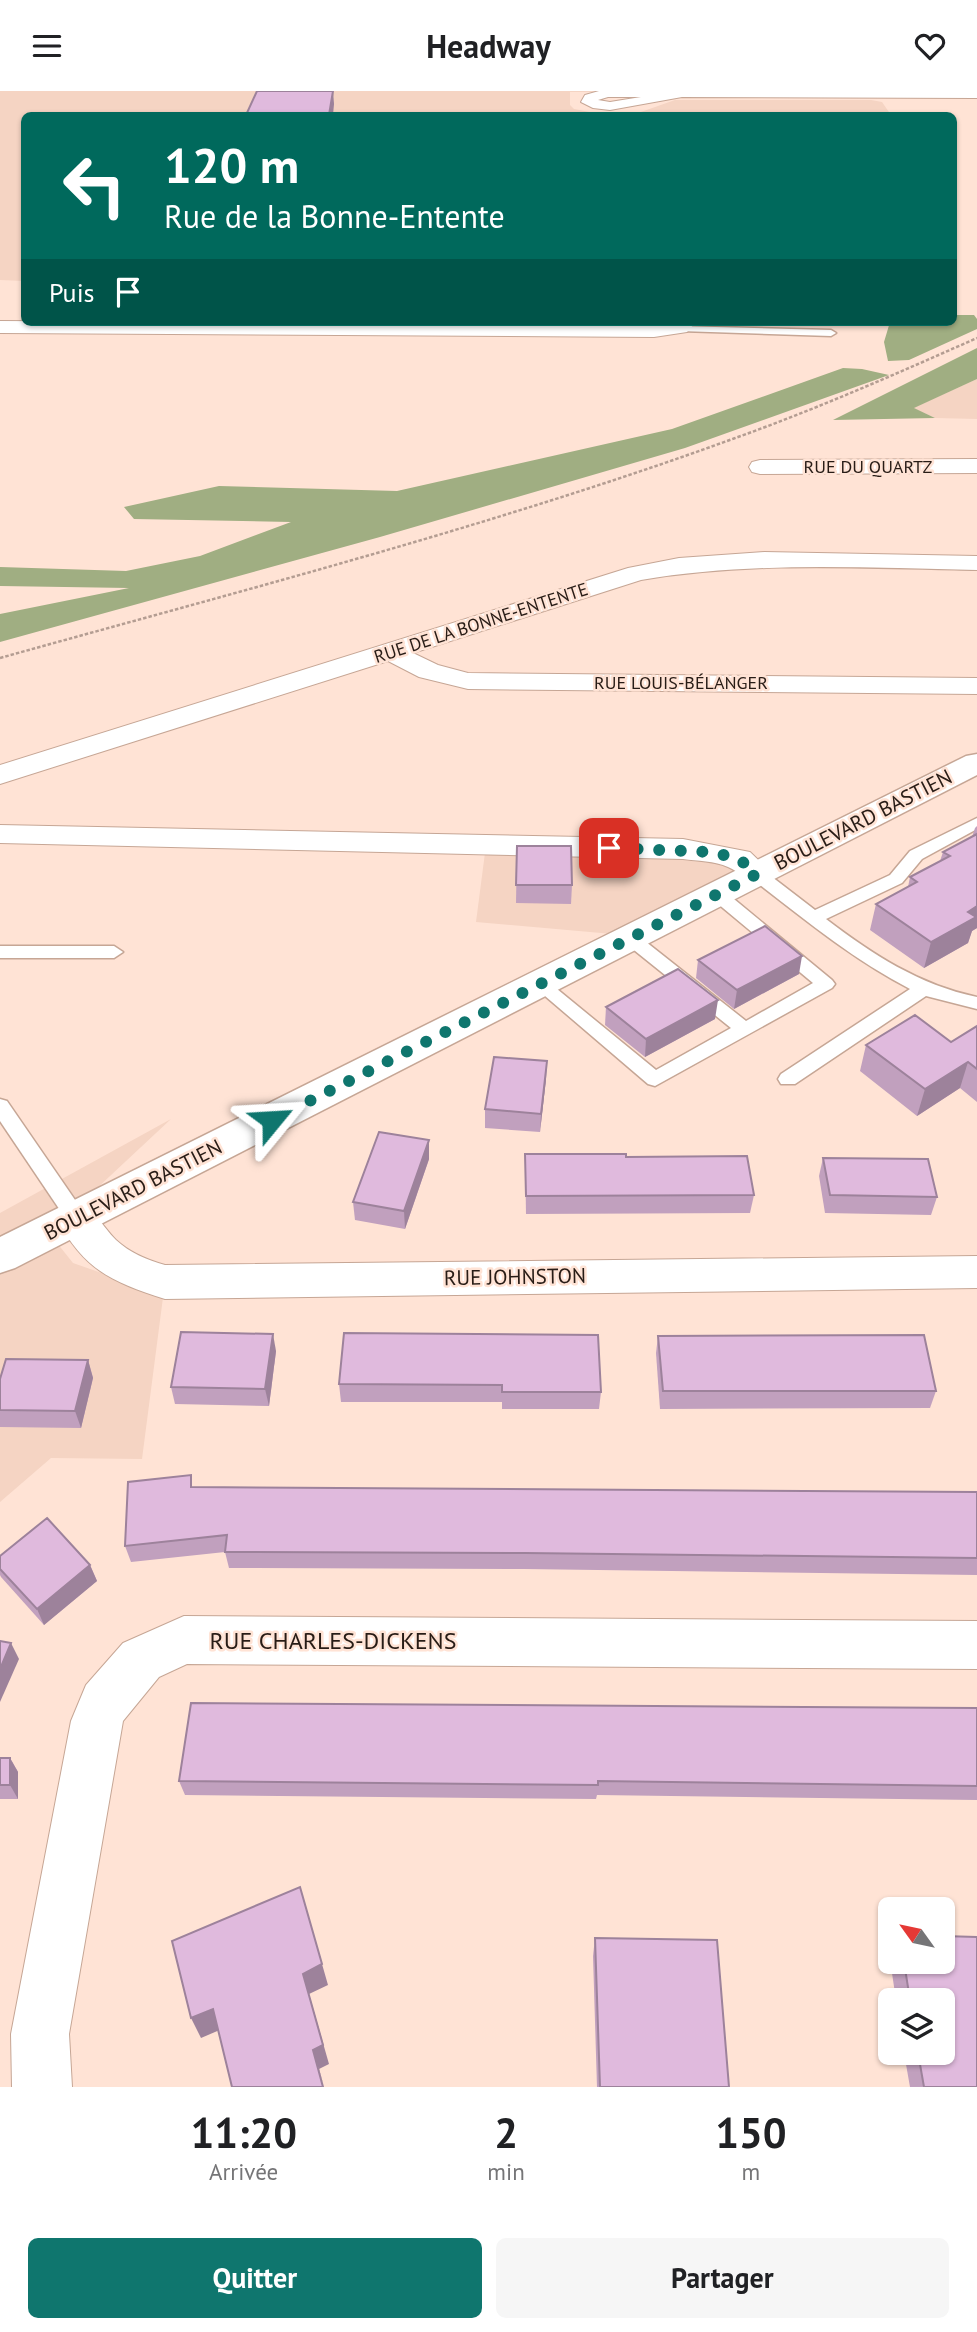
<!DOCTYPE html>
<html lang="fr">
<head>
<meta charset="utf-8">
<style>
	body { margin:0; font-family:"PT Sans",sans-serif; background:#f6f6f6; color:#202124; height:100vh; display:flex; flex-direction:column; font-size:26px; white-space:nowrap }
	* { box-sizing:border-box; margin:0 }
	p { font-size:23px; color:#757577 }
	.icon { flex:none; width:38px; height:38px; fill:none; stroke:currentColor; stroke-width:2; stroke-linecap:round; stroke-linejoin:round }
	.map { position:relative; height:1996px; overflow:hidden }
	.panel { display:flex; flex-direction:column; background:#fff; flex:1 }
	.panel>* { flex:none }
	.top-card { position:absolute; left:21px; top:21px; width:936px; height:214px; border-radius:10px; box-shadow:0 2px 5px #0004; background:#00695c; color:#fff; overflow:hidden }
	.needle { width:46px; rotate:303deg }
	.controls { position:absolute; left:878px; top:1806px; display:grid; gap:14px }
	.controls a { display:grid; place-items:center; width:77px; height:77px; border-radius:10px; background:#fff; box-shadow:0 2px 5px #0004; font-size:35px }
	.pin { position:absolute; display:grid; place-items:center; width:60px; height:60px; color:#fff; margin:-30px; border-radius:14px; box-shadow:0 4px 10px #0006 }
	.me { position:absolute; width:77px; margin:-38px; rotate:63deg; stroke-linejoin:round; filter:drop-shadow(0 0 5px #0008) }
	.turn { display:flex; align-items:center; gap:24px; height:147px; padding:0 28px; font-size:32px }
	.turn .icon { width:91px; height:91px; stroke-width:2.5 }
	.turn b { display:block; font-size:49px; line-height:60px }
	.then { display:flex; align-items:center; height:66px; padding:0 28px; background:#0003; gap:14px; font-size:26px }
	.eta { display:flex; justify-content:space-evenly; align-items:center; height:119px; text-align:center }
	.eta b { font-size:42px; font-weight:600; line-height:49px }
	.button { display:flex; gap:14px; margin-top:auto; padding:14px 28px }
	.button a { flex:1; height:80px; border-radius:10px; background:#0f766e; color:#fff; font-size:28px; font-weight:600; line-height:80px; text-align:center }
	.button a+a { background:#f6f6f6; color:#202124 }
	header { display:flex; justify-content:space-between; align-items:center; height:91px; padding:0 28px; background:#fff; font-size:32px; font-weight:600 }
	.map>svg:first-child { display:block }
</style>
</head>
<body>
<header><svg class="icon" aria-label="menu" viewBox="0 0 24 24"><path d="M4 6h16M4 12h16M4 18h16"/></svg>Headway<svg class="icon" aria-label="heart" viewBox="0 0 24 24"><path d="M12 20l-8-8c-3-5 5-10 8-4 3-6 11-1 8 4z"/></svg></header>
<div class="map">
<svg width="977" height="1996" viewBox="0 0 977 1996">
	<rect width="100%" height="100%" fill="#ffe3d5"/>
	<g fill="#f5d4c3">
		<polygon points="0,0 977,0 570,1 570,14 574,18 605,24 24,24 24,190 0,189"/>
		<polygon points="675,9 871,9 882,11 891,24 616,24 638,22"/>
		<polygon points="977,288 977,328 935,327 913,317"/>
		<polygon points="486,754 683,758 757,783 635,845 476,831"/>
		<polygon points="171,1028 49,1142 73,1172 113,1186 165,1191 142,1368 51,1367 0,1411 0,1122"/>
	</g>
	<g fill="#a0ae82">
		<polygon points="954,224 974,224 977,228 977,238 909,269 888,270 884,251 890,231 954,231"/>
		<polygon points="977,257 977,288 914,317 935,327 833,329"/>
		<polygon points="843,277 862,278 889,284 685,357 380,446 0,551 0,523 129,497 0,495 0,476 126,480 200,465 291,431 134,428 124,416 219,395 397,400 672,338"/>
	</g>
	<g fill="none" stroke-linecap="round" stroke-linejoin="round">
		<defs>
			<g id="service">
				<polygon points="676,235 831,239 836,242 831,245 680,240 675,237"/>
				<path d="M977 727V738L922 768 902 792 826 828C872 863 919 894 977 906V918L926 905 795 993H781L778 988 781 983 910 898C852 868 803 827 751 787L749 783 751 779H763L815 819 890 784 910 760Z"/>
				<polygon points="717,798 723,799 832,889 835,893 832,897 655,995 648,993 531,893 540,887 546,889 656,979 731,937 624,851 621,847 624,843 636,843 746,930 813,892 711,807 709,803 711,799"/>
				<polygon points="0,855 114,855 123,861 114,867 0,867"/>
				<polygon points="0,1008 7,1010 84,1122 87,1128 84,1134 77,1136 70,1134 0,1030"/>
			</g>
			<g id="minor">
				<path d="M599 0H977V7L682 6 610 19 593 17 581 11 585 4ZM608 6H641L610 11 598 9Z"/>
				<polygon points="0,230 654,234 696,231 687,241 654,246 0,242"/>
				<polygon points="977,368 977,382 760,383 752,381 749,376 752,371 760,369"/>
				<path d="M764 461 977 465V479C864 477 753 470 641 489L413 562 438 574 468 582 977 587V603L468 598 419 586 388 570 0 693V674L628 477 679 467Z"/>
				<path d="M0 734 683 748 750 761 773 783 768 790C743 797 747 784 728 776 715 770 697 770 683 768L0 752Z"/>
				<path d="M77 1113C96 1119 102 1135 116 1149 130 1162 147 1169 165 1174L977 1165V1197L165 1208C112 1191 84 1179 57 1128L63 1117Z"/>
				<polygon points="184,1525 977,1530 977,1578 187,1573 159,1586 123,1630 69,1943 72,1996 12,1996 11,1943 71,1630 86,1594 123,1552"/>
			</g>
			<polygon id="secondary" points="977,663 977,684 15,1177 0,1182 0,1146 966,665"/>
		</defs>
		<use href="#service" stroke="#c6a695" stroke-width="3"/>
		<use href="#minor" stroke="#c6a695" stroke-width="2"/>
		<use href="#secondary" stroke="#c6a695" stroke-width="3"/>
		<path stroke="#b49d92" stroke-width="2.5" stroke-dasharray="3.5 2" stroke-linecap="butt" d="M0 567C247 498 497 434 738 346 819 317 898 282 977 247"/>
		<use href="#service" fill="#fff" fill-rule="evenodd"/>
		<use href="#minor" fill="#fff" fill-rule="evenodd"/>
		<use href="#secondary" fill="#fff" fill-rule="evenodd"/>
	</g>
	<g fill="#c1a0be">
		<polygon points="977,735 977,837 972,840 968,852 924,877 870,839 876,813 908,796 910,786 940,770 943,761 972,746 975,737"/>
		<polygon points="517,755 572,794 571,813 516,812"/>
		<polygon points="698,869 799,883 734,918 696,887"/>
		<polygon points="606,916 715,928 645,966 605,934"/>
		<polygon points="977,935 977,1011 960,997 917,1025 860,980 866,954 951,951"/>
		<polygon points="546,988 540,1041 485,1037 485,1018"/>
		<polygon points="429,1049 429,1068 405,1138 355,1129 353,1111"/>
		<polygon points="525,1063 626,1066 754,1104 750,1122 526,1123"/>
		<polygon points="823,1067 937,1106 931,1124 825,1122 819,1085"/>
		<polygon points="344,1242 601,1301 599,1318 502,1318 502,1311 341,1311 339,1293"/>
		<polygon points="658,1245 936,1300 930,1317 660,1318 656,1262"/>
		<polygon points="276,1260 269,1315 175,1313 171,1296"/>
		<polygon points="88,1269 93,1287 81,1337 0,1336 0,1288"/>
		<polygon points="195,1396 977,1401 977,1484 524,1478 229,1477 225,1461 131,1471 125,1455"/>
		<polygon points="0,1465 90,1474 97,1490 44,1534 1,1486 0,1484"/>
		<polygon points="977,1617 977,1709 597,1704 596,1708 185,1704 179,1690"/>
		<polygon points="0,1667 10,1667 18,1681 18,1708 0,1708"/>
		<polygon points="595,1847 729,1996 597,1996 593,1865"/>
		<polygon points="891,1860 891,1871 943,1871 977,1996 910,1996 904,1962 943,1962 943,1909 896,1909 889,1862"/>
	</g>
	<g fill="#9d829b">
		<polygon points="333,0 334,13 333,24 329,24"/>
		<polygon points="977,815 977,837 972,840 968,852 924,877 931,851 968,821"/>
		<polygon points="802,865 799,883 734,918 737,899"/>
		<polygon points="718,909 715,928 645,966 646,948"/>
		<polygon points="547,970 546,988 540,1041 541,1023"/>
		<polygon points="968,971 960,997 917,1025 925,998"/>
		<polygon points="429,1049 429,1068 405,1138 404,1120"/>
		<polygon points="273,1243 276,1260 269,1315 265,1298"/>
		<polygon points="88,1269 93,1287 81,1337 75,1320"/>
		<polygon points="90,1474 97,1490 44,1534 37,1518"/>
		<polygon points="11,1552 19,1568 0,1611 0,1578"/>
		<polygon points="10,1667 18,1681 18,1708 10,1694"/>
		<polygon points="322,1873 328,1894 309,1903 329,1973 319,1978 324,1996 313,1959 303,1883"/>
		<polygon points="213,1918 222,1938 201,1947 191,1927"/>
	</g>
	<g fill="#e0badd" stroke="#9d829b" stroke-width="2">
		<polygon points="257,0 333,0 329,24 246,24"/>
		<polygon points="977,743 977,815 968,821 976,826 931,851 876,813 917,791 910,786 950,765 943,761"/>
		<polygon points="517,755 571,755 572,794 516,794"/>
		<polygon points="765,835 802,865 737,899 698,869"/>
		<polygon points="678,878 718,909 646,948 606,916"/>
		<polygon points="915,924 951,951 977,935 977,978 968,971 925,998 866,954"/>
		<polygon points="494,966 547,970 541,1023 485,1018"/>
		<polygon points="379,1041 429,1049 404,1120 353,1111"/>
		<polygon points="525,1063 626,1063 626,1066 747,1065 754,1104 526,1105"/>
		<polygon points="823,1067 928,1068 937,1106 830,1104"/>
		<polygon points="181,1241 273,1243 265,1298 171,1296"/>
		<polygon points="344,1242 598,1244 601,1301 502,1301 502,1294 339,1293"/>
		<polygon points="924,1244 936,1300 663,1300 658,1245"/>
		<polygon points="6,1268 88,1269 75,1320 0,1319 0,1288"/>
		<polygon points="191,1384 191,1396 977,1401 977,1467 525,1462 225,1461 227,1444 125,1455 128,1391"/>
		<polygon points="47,1427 90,1474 37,1518 0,1478 0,1465"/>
		<polygon points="0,1550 11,1552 0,1578"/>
		<polygon points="191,1612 977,1617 977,1695 598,1690 598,1694 179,1690"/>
		<rect x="0" y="1667" width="10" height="27"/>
		<polygon points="300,1796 322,1873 303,1883 323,1954 313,1959 323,1996 232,1996 213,1918 191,1927 172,1850"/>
		<polygon points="943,1845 977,1846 977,1996 924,1996 918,1962 943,1962 943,1909 910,1909 904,1871 943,1871"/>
		<polygon points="595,1847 717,1849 729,1996 600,1996"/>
	</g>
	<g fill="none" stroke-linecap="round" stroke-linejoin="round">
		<polyline stroke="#0f766e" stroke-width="12" stroke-dasharray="0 21.6" points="272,1029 757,783 739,768 712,761 609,757"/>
	</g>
	<g text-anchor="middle" stroke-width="5" stroke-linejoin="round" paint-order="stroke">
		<g font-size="18" fill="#281c16" stroke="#ffe3d5">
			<text x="868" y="382">RUE DU QUARTZ</text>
			<text transform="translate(481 532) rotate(-18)" y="6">RUE DE LA BONNE-ENTENTE</text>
			<text x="681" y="598">RUE LOUIS-BÉLANGER</text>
		</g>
		<g font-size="21" fill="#281c16" stroke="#ffe3d5">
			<text transform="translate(863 729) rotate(-27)" y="7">BOULEVARD BASTIEN</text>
			<text transform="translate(133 1099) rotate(-27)" y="7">BOULEVARD BASTIEN</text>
			<text transform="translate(515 1186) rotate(-1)" y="7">RUE JOHNSTON</text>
		</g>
		<g font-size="24" fill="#281c16" stroke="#ffe3d5">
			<text x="333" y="1558">RUE CHARLES-DICKENS</text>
		</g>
	</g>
</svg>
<div class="controls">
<a><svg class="needle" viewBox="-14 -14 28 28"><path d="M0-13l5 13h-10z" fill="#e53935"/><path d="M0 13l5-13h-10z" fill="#757577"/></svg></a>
<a><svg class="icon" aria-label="layers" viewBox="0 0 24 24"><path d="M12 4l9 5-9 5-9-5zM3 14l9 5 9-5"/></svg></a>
</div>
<div class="pin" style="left:609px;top:757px;background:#d93025"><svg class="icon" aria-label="arrive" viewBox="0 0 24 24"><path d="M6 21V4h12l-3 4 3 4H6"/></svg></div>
<svg class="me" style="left:272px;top:1029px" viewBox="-20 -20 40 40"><path d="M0-17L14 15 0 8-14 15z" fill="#0f766e" stroke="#fff" stroke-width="4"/></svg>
<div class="top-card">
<div class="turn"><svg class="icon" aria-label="left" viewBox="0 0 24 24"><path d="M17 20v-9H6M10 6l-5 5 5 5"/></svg><div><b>120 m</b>Rue de la Bonne-Entente</div></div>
<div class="then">Puis<svg class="icon" aria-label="arrive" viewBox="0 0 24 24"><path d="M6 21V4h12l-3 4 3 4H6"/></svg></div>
</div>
</div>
<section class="panel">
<div class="eta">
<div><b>11:20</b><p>Arrivée</p></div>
<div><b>2</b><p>min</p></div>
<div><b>150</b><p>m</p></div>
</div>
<div class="button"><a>Quitter</a><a>Partager</a></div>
</section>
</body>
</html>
